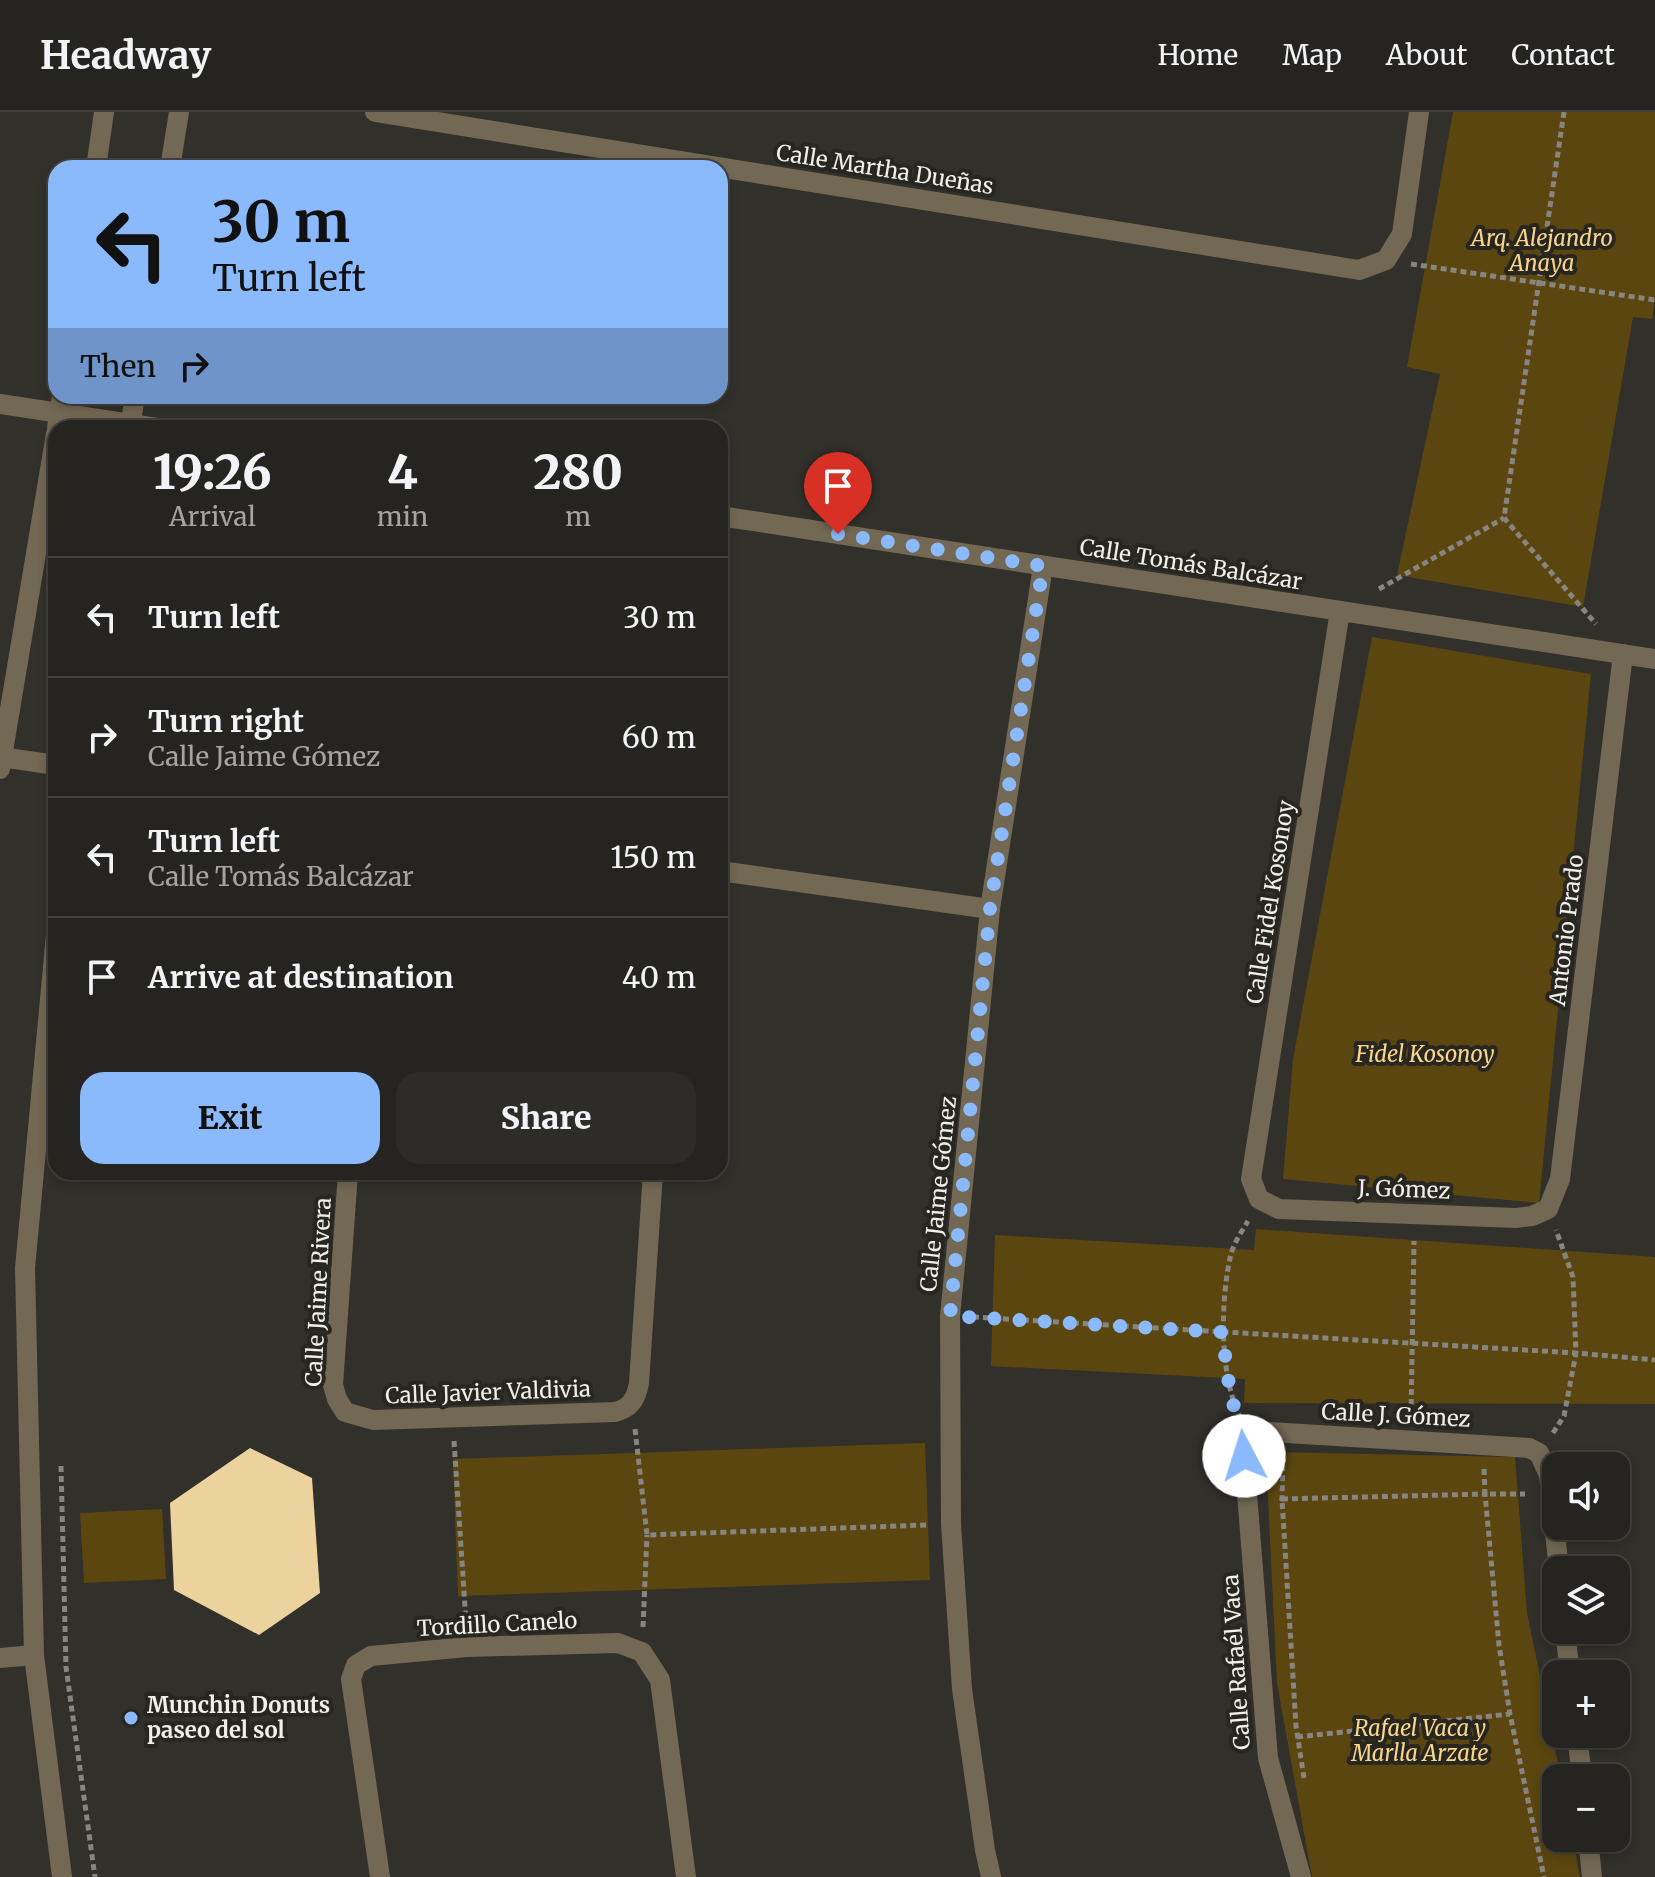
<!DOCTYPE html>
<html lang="en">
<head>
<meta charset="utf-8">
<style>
	body { margin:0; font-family:Merriweather,serif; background:#2e2c29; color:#f1f3f6; height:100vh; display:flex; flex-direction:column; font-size:30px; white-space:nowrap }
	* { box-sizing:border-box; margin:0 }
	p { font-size:26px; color:#a4a4a5 }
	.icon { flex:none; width:44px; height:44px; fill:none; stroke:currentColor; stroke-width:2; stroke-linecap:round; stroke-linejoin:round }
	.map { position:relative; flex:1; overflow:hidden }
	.panel { position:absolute; left:48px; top:308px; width:680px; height:760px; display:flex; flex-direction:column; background:#262420; border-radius:24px; box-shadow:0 4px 12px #0003,0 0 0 2px #42413e }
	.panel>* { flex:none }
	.banner { position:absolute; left:48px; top:48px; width:680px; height:244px; border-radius:24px; box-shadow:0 4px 12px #0003,0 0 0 2px #42413e; background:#8bbafc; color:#111; overflow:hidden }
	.buttons { position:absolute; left:1542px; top:1340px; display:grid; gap:16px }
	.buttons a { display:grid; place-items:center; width:88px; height:88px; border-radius:16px; background:#262420; box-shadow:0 4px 12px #0003,0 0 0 2px #42413e; font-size:40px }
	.pin { position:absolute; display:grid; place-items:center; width:68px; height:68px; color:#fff; margin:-82px -34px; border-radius:50% 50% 50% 0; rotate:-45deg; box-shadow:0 0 8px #0007 }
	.pin .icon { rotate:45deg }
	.me { position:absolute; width:88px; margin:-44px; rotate:355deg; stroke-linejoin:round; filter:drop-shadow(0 0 6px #0008) }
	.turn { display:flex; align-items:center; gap:28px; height:168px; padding:0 32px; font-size:36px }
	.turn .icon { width:104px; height:104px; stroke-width:2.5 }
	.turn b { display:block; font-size:56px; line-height:68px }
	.then { display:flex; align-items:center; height:76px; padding:0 32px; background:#0003; gap:16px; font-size:30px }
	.eta { display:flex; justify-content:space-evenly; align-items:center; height:136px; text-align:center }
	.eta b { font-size:48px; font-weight:800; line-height:56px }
	.button { display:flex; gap:16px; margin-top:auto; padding:16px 32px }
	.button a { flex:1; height:92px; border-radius:24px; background:#8bbafc; color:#111; font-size:32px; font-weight:800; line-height:92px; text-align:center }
	.button a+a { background:#2e2c29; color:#f1f3f6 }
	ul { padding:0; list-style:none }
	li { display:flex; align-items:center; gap:24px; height:120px; padding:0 32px; border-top:2px solid #42413e }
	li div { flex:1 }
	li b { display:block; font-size:30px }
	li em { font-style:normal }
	header { display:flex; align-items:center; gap:48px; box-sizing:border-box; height:112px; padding:0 40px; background:#262420; border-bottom:2px solid #42413e }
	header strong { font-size:38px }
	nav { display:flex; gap:44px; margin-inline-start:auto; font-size:28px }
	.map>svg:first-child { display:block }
</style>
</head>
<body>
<header>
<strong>Headway</strong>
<nav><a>Home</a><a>Map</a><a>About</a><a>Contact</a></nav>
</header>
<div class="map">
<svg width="1655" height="1765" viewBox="0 0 1655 1765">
	<rect width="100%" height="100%" fill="#32302b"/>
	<g fill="#5b4610">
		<polygon points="1453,0 1655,0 1655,188 1652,207 1633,205 1583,495 1397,463 1440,262 1407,255"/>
		<polygon points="1372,525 1591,562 1539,1091 1283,1067 1293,947"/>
		<polygon points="1256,1117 1655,1145 1655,1292 1244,1291 1245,1267 991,1254 995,1123 1254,1138"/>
		<polygon points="925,1331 930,1468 458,1484 453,1347"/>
		<polygon points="1272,1340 1515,1345 1527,1501 1561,1666 1556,1666 1556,1726 1573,1726 1580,1765 1312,1765 1277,1571 1267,1365"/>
		<polygon points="162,1397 166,1467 84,1471 80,1401"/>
	</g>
	<polygon fill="#ecd39e" points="250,1336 312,1366 320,1481 259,1523 174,1478 170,1391"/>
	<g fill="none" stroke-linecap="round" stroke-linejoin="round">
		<g stroke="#868580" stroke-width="5" stroke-dasharray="6 4" stroke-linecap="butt">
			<polyline points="1564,0 1504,406 1596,512"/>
			<polyline points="1411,152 1655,188"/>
			<polyline points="1379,477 1504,406"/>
			<polyline points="973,1205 1576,1241 1655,1248"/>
			<polyline points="1411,1303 1414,1129"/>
			<path d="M1241 1307C1219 1265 1220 1188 1231 1142 1234 1131 1242 1119 1248 1109"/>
			<polyline points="635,1317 647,1423 926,1413"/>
			<polyline points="1553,1321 1564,1304 1576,1241 1573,1165 1556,1118"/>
			<polyline points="454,1329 466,1510"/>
			<polyline points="61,1354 66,1555 95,1765"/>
			<polyline points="1484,1357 1485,1382 1525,1382"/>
			<polyline points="1280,1386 1282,1387 1283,1347"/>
			<polyline points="643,1515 647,1423"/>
			<polyline points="1297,1625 1510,1602"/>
			<polyline points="1304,1666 1296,1614 1282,1387 1485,1382 1499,1533 1510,1602 1544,1765"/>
		</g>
		<g stroke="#726853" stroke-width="20">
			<polyline points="375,0 1359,158 1386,148 1402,122 1419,0"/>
			<polyline points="0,292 157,316"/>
			<polyline points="720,404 1655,547"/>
			<polyline points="1340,499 1251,1067 1259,1087 1279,1097 1516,1106 1532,1104 1548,1097 1560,1067 1623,542"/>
			<polyline points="0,645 56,653"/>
			<polyline points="720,759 990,797"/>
			<path d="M348 1060 333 1273 337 1287 345 1300 373 1308 615 1300C631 1296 636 1287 639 1271L653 1060"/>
			<polyline points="1565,1518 1570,1562"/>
			<polyline points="1577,1622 1582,1666"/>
			<polyline points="1588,1726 1592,1765"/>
			<polyline points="380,1765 351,1567 356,1553 371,1544 467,1535 618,1531 642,1540 660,1568 686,1765"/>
			<polyline points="991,1765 985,1738 962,1577 951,1412 950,1204 990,797 1043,454"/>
			<polyline points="1301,1765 1268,1646 1244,1344 1251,1328 1269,1320 1529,1336 1539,1341 1549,1363 1559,1458"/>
		</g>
		<g stroke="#726853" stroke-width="20">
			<polyline points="96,56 104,0"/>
			<polyline points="170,56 179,0"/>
			<polyline points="57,316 62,284"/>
			<polyline points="130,316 135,284"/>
			<polyline points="0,657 56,322"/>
			<polyline points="56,823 25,1156 34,1543 62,1765"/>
			<polyline points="0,1546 34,1543"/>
		</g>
	</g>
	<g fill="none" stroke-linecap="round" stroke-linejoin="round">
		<polyline stroke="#8bbafc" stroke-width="14" stroke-dasharray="0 25.2" points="838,422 1043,454 990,797 950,1204 1222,1220 1231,1288 1251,1328 1244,1344"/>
	</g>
	<circle fill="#8bbafc" stroke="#282621" stroke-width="3" cx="131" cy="1606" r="8"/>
	<g text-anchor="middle" stroke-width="8" stroke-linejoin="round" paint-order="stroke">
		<g font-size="22" fill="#f0efeb" stroke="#282621">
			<text transform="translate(885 57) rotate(9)" y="8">Calle Martha Dueñas</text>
			<text transform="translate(1191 452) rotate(9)" y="8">Calle Tomás Balcázar</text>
			<text transform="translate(1270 790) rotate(-81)" y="8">Calle Fidel Kosonoy</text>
			<text transform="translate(1566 818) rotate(-83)" y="8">Antonio Prado</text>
			<text transform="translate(1404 1077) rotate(2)" y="8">J. Gómez</text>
			<text transform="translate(938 1082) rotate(-84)" y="8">Calle Jaime Gómez</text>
			<text transform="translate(318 1180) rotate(-87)" y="8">Calle Jaime Rivera</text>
			<text transform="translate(488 1280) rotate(-2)" y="8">Calle Javier Valdivia</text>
			<text transform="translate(1396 1303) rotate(3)" y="8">Calle J. Gómez</text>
			<text transform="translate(497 1512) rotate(-3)" y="8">Tordillo Canelo</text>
			<text transform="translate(1236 1550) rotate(-94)" y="8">Calle Rafaél Vaca</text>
		</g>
		<g font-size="22" font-style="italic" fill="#fad788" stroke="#282621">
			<text x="1542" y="134">Arq. Alejandro<tspan x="1542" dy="25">Anaya</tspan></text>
			<text x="1425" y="950">Fidel Kosonoy</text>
			<text x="1420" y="1624">Rafael Vaca y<tspan x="1420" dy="25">Marlla Arzate</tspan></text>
		</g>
		<g font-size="22" font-weight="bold" fill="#f0efeb" stroke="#282621" text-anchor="start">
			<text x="147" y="1601">Munchin Donuts<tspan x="147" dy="25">paseo del sol</tspan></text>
		</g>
	</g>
</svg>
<div class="buttons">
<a><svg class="icon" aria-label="sound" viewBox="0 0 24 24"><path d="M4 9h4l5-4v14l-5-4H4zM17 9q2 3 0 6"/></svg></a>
<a><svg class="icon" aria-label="layers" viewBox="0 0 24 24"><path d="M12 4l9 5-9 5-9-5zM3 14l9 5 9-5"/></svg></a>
<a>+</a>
<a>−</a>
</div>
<div class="pin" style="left:838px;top:422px;background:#d93025"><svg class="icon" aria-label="arrive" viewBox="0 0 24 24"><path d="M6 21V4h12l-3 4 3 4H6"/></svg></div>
<svg class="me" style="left:1244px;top:1344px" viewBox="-20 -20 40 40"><circle r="19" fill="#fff"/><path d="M0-13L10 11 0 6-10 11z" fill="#8bbafc"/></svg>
<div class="banner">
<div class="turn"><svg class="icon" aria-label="left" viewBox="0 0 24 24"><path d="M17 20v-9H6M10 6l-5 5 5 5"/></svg><div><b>30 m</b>Turn left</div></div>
<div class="then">Then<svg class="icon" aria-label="right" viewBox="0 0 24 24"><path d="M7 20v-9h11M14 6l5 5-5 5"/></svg></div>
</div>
<section class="panel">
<div class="eta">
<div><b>19:26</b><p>Arrival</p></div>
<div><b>4</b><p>min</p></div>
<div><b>280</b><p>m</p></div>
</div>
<ul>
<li><svg class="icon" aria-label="left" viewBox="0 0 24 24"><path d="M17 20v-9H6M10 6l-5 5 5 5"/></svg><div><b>Turn left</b></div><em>30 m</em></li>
<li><svg class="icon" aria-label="right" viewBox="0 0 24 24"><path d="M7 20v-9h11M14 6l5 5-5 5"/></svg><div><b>Turn right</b><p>Calle Jaime Gómez</p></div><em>60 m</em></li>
<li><svg class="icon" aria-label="left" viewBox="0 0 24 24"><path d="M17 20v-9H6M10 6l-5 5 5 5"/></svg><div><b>Turn left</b><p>Calle Tomás Balcázar</p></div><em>150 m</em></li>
<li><svg class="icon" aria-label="arrive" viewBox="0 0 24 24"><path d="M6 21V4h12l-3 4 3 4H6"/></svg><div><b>Arrive at destination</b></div><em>40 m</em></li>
</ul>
<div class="button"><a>Exit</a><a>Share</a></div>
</section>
</div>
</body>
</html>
